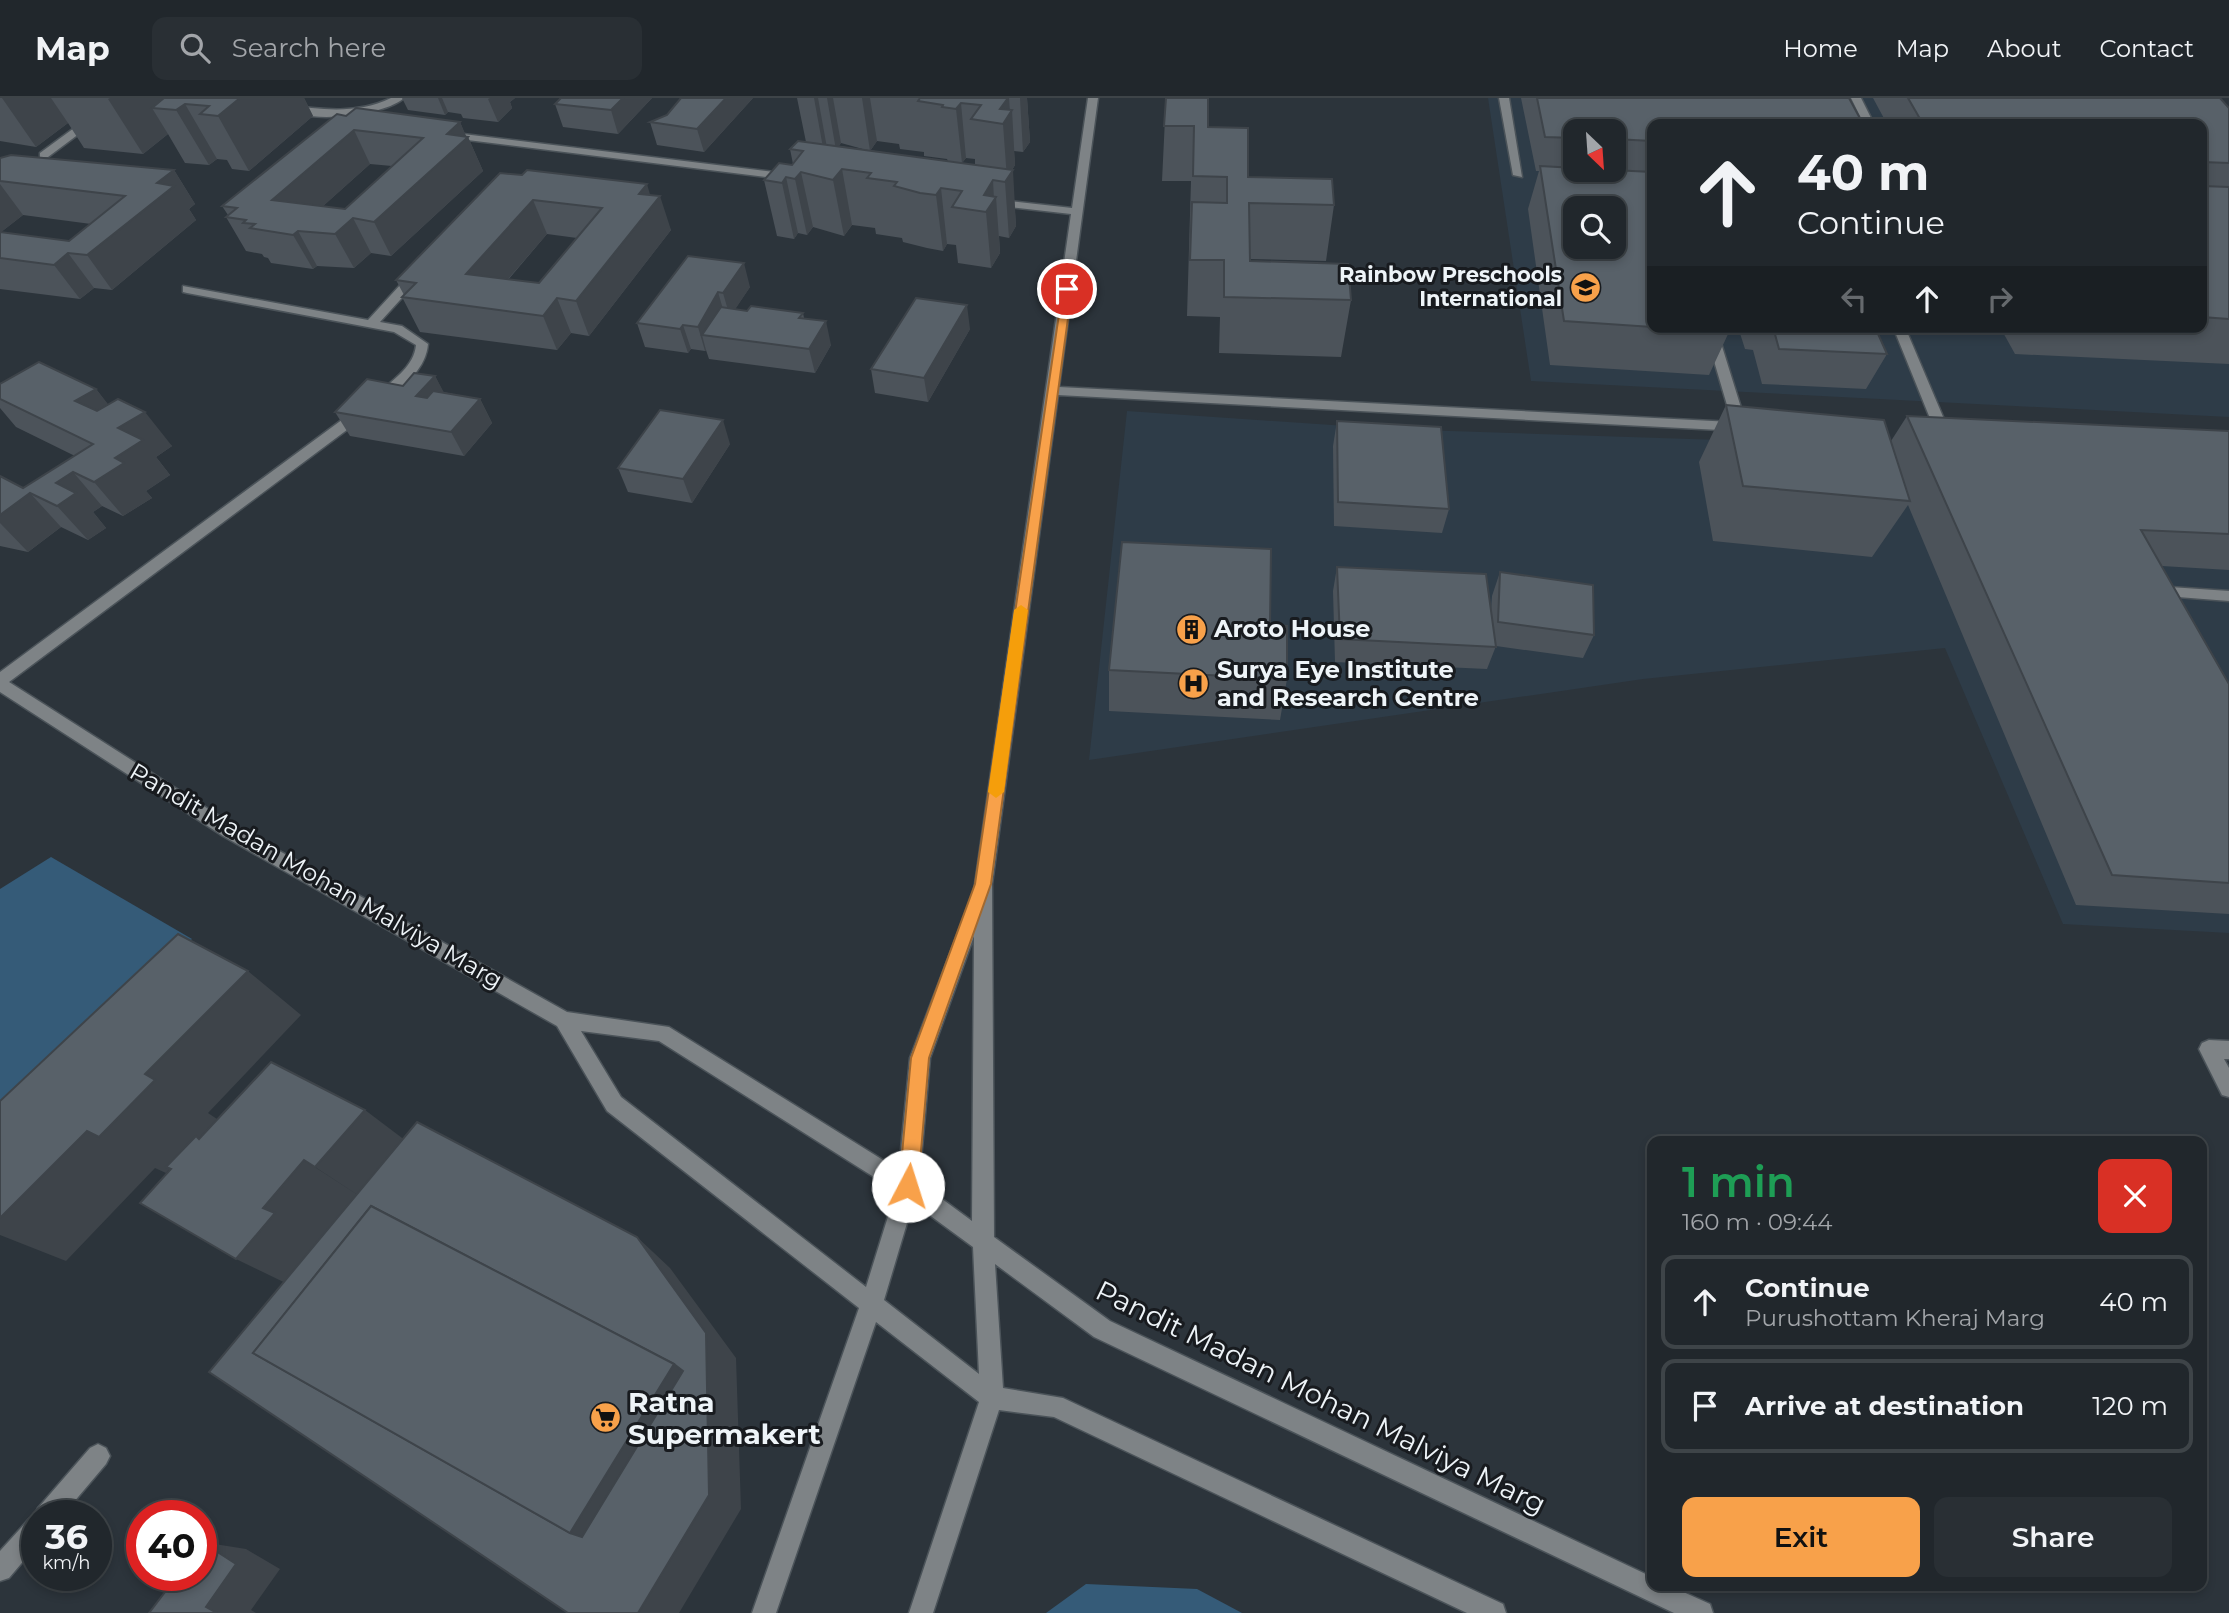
<!DOCTYPE html>
<html lang="en">
<head>
<meta charset="utf-8">
<style>
	body { margin:0; font-family:Montserrat,sans-serif; background:#292f34; color:#f1f3f6; height:100vh; display:flex; flex-direction:column; font-size:26px; white-space:nowrap }
	* { box-sizing:border-box; margin:0 }
	p { font-size:23px; color:#a2a5a9 }
	.icon { flex:none; width:38px; height:38px; fill:none; stroke:currentColor; stroke-width:2; stroke-linecap:round; stroke-linejoin:round }
	.map { position:relative; flex:1; overflow:hidden }
	.details { position:absolute; left:1647px; top:1038px; width:560px; height:455px; display:flex; flex-direction:column; background:#21272c; border-radius:14px; box-shadow:0 4px 10px #0003,0 0 0 2px #3e4448 }
	.details>* { flex:none }
	.hud { position:absolute; left:1647px; top:21px; width:560px; height:214px; border-radius:14px; box-shadow:0 4px 10px #0003,0 0 0 2px #3e4448; background:#21272c; color:#f1f3f6; overflow:hidden }
	.needle { width:46px; rotate:155deg }
	.controls { position:absolute; left:1563px; top:21px; display:grid; gap:14px }
	.controls a { display:grid; place-items:center; width:63px; height:63px; border-radius:14px; background:#21272c; box-shadow:0 4px 10px #0003,0 0 0 2px #3e4448; font-size:35px }
	.speed { position:absolute; left:21px; top:1402px; display:flex; gap:14px; font-size:35px; font-weight:700; text-align:center }
	.speed>* { display:grid; place-content:center; width:91px; height:91px; border-radius:50%; background:#21272c; box-shadow:0 4px 10px #0003,0 0 0 2px #3e4448; line-height:1 }
	.speed small { font-size:18px; font-weight:400 }
	.speed .limit { border:10px solid #d22; background:#fff; color:#111 }
	.pin { position:absolute; display:grid; place-items:center; width:60px; height:60px; color:#fff; margin:-30px; border:4px solid #fff; border-radius:50%; box-shadow:0 2px 7px #0007 }
	.me { position:absolute; width:77px; margin:-38px; rotate:5deg; stroke-linejoin:round; filter:drop-shadow(0 0 5px #0008) }
	.turn { display:flex; align-items:center; gap:24px; height:147px; padding:0 35px; font-size:32px }
	.turn .icon { width:91px; height:91px; stroke-width:2.5 }
	.turn b { display:block; font-size:49px; line-height:60px }
	.lanes { display:flex; align-items:center; height:66px; padding:0 35px; background:#0003; justify-content:center; gap:35px; direction:ltr }
	.lanes .off { opacity:.35 }
	.round { display:grid; place-items:center; flex:none; width:74px; height:74px; border-radius:14px; background:#292f34 }
	.summary { display:flex; align-items:center; justify-content:space-between; height:119px; padding:0 35px }
	h1 { font-size:42px; font-weight:600; line-height:52px; color:#1e9e55 }
	.button { display:flex; gap:14px; margin-top:auto; padding:14px 35px }
	.button a { flex:1; height:80px; border-radius:14px; background:#f8a14a; color:#111; font-size:28px; font-weight:600; line-height:80px; text-align:center }
	.button a+a { background:#292f34; color:#f1f3f6 }
	ul { padding:0; list-style:none }
	li { display:flex; align-items:center; gap:21px; height:94px; margin:0 14px 10px; padding:0 21px; border:4px solid #3e4448; border-radius:14px }
	li div { flex:1 }
	li b { display:block; font-size:26px }
	li em { font-style:normal }
	header { display:flex; align-items:center; gap:42px; box-sizing:border-box; height:98px; padding:0 35px; background:#21272c; border-bottom:2px solid #3e4448 }
	header strong { font-size:33px }
	nav { display:flex; gap:38px; margin-inline-start:auto; font-size:24px }
	.search { width:490px; height:63px; background:#292f34; display:flex; align-items:center; gap:18px; box-sizing:border-box; padding:0 24px; border-radius:14px; color:#a2a5a9; font-size:26px }
	.map>svg:first-child { display:block }
</style>
</head>
<body>
<header>
<strong>Map</strong>
<div class="search"><svg class="icon" aria-label="search" viewBox="0 0 24 24"><circle cx="10" cy="10" r="6"/><path d="M15 15l6 6"/></svg>Search here</div>
<nav><a>Home</a><a>Map</a><a>About</a><a>Contact</a></nav>
</header>
<div class="map">
<svg width="2229" height="1515" viewBox="0 0 2229 1515">
	<rect width="100%" height="100%" fill="#2c343b"/>
	<g fill="#2e3c48" fill-rule="evenodd">
		<path d="M1488 0H2209L2229 24V319L1531 283ZM1652 26H2202V229H1652ZM1575 33H1614V72H1575ZM1575 110H1614V149H1575Z"/>
		<polygon points="1127,313 1390,331 1871,347 2229,367 2229,835 2063,826 1945,550 1643,581 1089,662"/>
	</g>
	<g fill="#355b78">
		<polygon points="51,759 192,841 0,1023 0,791"/>
		<polygon points="1086,1486 1197,1491 1242,1515 1046,1515"/>
	</g>
	<g fill="none" stroke-linecap="round" stroke-linejoin="round">
		<defs>
			<g id="minor">
				<polygon points="115,0 127,0 48,59 40,59 40,55"/>
				<path d="M391 0H404C382 19 306 26 282 10L287 7C323 12 358 16 391 0Z"/>
				<path d="M1088 0H1098L1059 289 1732 324 1704 229H1716L1747 329 1739 333 1058 297 992 786 994 1139 1110 1223 1652 1479V1488H1670L1710 1506 1713 1515H1674L1094 1239 995 1166 1003 1290 1063 1300 1503 1506 1506 1515H1467L1054 1319 999 1312 933 1515H909L979 1304 876 1224 776 1515H752L859 1210 607 1013 557 928 223 738 0 594V574L381 293C395 280 414 268 416 247L394 234 187 195 183 194V188L368 222 412 174H420V180L380 224 402 228 428 246C426 270 407 284 391 299L9 584 235 728 567 914 669 929 899 1072 910 960 974 793 1071 116 992 107 986 104 992 101 1072 110ZM974 838 972 1123 919 1084 930 960ZM581 933 659 943 896 1093 866 1189 621 999ZM913 1105 973 1149 979 1276 884 1202Z"/>
				<polygon points="1499,0 1509,0 1522,79 1513,77"/>
				<polygon points="1851,0 1861,0 1874,26 1864,26"/>
				<polygon points="447,34 791,76 796,79 791,82 443,39 443,35"/>
				<polygon points="1893,229 1905,229 1952,340 1950,343 1940,343 1938,340"/>
				<polygon points="2170,489 2229,493 2229,503 2165,498 2163,494 2165,490"/>
				<polygon points="2209,942 2229,943 2229,961 2224,961 2229,970 2229,999 2222,997 2199,951 2202,945"/>
				<polygon points="98,1346 106,1350 110,1358 106,1366 62,1418 37,1418 37,1447 9,1480 0,1483 0,1453 29,1421 34,1418 38,1410 90,1350"/>
			</g>
		</defs>
		<use href="#minor" stroke="#4b5359" stroke-width="3"/>
		<use href="#minor" fill="#7e8386" fill-rule="evenodd"/>
	</g>
	<g fill="#4c535a" fill-rule="evenodd">
		<polygon points="0,0 304,0 313,18 249,73 232,71 227,62 217,61 209,67 185,65 168,36 143,56 84,50 68,25 36,49 0,43"/>
		<polygon points="402,0 515,0 510,4 512,10 498,24 463,20 461,16 448,14 445,17 408,12"/>
		<polygon points="652,0 618,36 563,29 555,6"/>
		<polygon points="753,0 704,54 657,47 650,24"/>
		<path d="M797 0H1027L1030 44 1023 54 1014 53 1015 67 1012 72 1016 128 1009 140 999 138 1000 155 991 170 958 165 956 147 947 146 943 153 927 150 903 144 902 140 876 136 875 130 852 127 844 138 813 129 807 137 798 135 794 141 777 138 764 82 792 67 793 66 790 51 806 44ZM877 43 899 46 900 51 924 54V58L947 61 948 63 839 48 841 45 870 53ZM966 60 975 61V67L962 65Z"/>
		<polygon points="1166,0 1208,29 1248,79 1334,107 1326,163 1250,161 1250,163 1351,202 1341,259 1219,255 1220,219 1187,218 1191,83 1162,83"/>
		<path d="M1521 0H1849L1652 26V229L1729 234 1709 277 1550 267 1528 111 1539 73H1536ZM1575 33H1614V72H1575Z"/>
		<polygon points="1873,0 2220,0 2229,10 2229,266 2015,256 2000,229 2202,229 2202,26 1887,26"/>
		<path d="M346 18 460 24 466 39H468L483 73 391 158 371 155 354 170 317 168 313 171 271 165 268 160 264 159 262 156 246 153 226 119 228 117 222 108ZM370 66 392 68 345 111 323 108Z"/>
		<path d="M0 60 174 72 195 106 189 111 196 122 112 192 94 190 80 201 0 191ZM23 117 91 126 69 143 1 134Z"/>
		<path d="M500 75 650 97 671 132 589 238 571 235 557 252 420 234 402 199 404 197 396 182ZM547 136 577 140 539 185 508 182Z"/>
		<polygon points="688,158 750,189 735,211 747,213 803,215 804,220 831,247 815,275 709,261 706,252 705,253 691,251 688,255 645,249 637,225"/>
		<polygon points="1738,229 1880,229 1877,234 1887,256 1866,291 1762,286 1753,252 1745,251"/>
		<polygon points="970,231 928,304 875,295 871,271"/>
		<polygon points="435,278 443,294 480,301 492,325 464,358 350,338 335,314 403,288"/>
		<polygon points="0,286 96,291 108,307 172,348 156,359 170,377 146,393 152,400 123,418 102,408 93,414 106,430 88,442 61,429 28,454 0,448 0,378 23,390 75,358 16,329 0,310"/>
		<polygon points="1726,307 1891,343 1907,318 2229,333 2229,472 2162,468 2229,586 2229,816 2076,807 1908,407 1872,459 1713,443 1699,364"/>
		<polygon points="1337,323 1449,411 1442,435 1334,428 1333,348"/>
		<polygon points="730,346 692,405 628,394 618,370"/>
		<polygon points="1337,469 1491,513 1492,498 1500,474 1594,537 1583,560 1496,548 1487,571 1335,564 1333,493"/>
		<polygon points="1270,527 1287,581 1280,622 1109,613 1109,572"/>
	</g>
	<g fill="#3e444a">
		<polygon points="2,0 51,0 68,25 36,49"/>
		<polygon points="110,0 211,0 185,6 217,61 209,67 176,12 152,10 168,36 143,56 108,1"/>
		<polygon points="240,0 304,0 313,18 249,73 218,18"/>
		<polygon points="438,0 442,0 448,14 445,17"/>
		<polygon points="490,0 515,0 510,4 512,10 498,24 488,1"/>
		<polygon points="623,0 652,0 618,36 611,12"/>
		<polygon points="726,0 753,0 704,54 697,31"/>
		<polygon points="814,0 818,0 827,50 824,55"/>
		<polygon points="827,0 833,0 841,45 836,52"/>
		<polygon points="862,0 870,0 877,43 870,53"/>
		<polygon points="1008,0 1009,0 1010,15 1012,12 1015,67 1007,80 1013,72 1016,128 1009,140 1005,84 1007,81 1003,26 1000,11"/>
		<polygon points="1020,0 1027,0 1030,44 1023,54"/>
		<polygon points="961,5 966,60 962,65 956,11"/>
		<polygon points="460,24 467,40 468,39 483,73 391,158 374,124 447,36"/>
		<polygon points="354,32 370,66 292,136 272,102"/>
		<polygon points="842,71 852,127 844,138 833,82"/>
		<polygon points="174,72 195,106 189,111 196,122 112,192 87,157 157,85"/>
		<polygon points="801,74 813,129 807,137 795,81"/>
		<polygon points="786,79 798,135 794,141 782,85"/>
		<polygon points="993,82 994,102 996,99 1000,155 991,170 986,114 984,97"/>
		<polygon points="0,86 23,117 0,135"/>
		<polygon points="647,86 653,107 660,98 671,132 589,238 576,203 639,96"/>
		<polygon points="941,90 947,146 943,153 936,97"/>
		<polygon points="533,102 547,136 483,210 466,176"/>
		<polygon points="353,120 371,155 354,170 335,136"/>
		<polygon points="298,133 317,168 313,171 293,137"/>
		<polygon points="68,155 94,190 80,201 54,167"/>
		<polygon points="744,165 750,189 730,219 723,195"/>
		<polygon points="718,194 725,218 702,237 706,252 705,253 698,229"/>
		<polygon points="557,200 571,235 557,252 543,218"/>
		<polygon points="967,207 970,231 928,304 924,280"/>
		<polygon points="826,223 831,247 815,275 809,251"/>
		<polygon points="683,227 691,251 688,255 680,231"/>
		<polygon points="435,278 448,302 416,298"/>
		<polygon points="96,291 123,325 75,303"/>
		<polygon points="480,301 492,325 464,358 451,334"/>
		<polygon points="145,314 172,348 156,359 170,377 146,393 152,400 123,418 94,384 115,360 118,330"/>
		<polygon points="723,322 730,346 692,405 683,381"/>
		<polygon points="73,374 102,408 93,414 106,430 88,442 57,408 56,385"/>
		<polygon points="30,395 61,429 28,454 0,425 0,417"/>
		<polygon points="248,873 301,917 208,1015 217,1021 166,1075 155,1070 66,1163 0,1137 0,1120"/>
		<polygon points="365,1012 414,1049 368,1104 315,1069"/>
		<polygon points="304,1062 358,1097 298,1191 236,1161 263,1110"/>
		<polygon points="637,1139 670,1170 736,1260 741,1411 679,1515 638,1515 624,1450 570,1435"/>
		<polygon points="202,1444 246,1451 280,1471 251,1512 256,1515 217,1515 206,1509"/>
	</g>
	<g fill="#586169" stroke="#3e444a" stroke-width="2" fill-rule="evenodd">
		<polygon points="164,0 240,0 218,18 200,16 209,8 185,6 176,12 152,10"/>
		<polygon points="561,0 623,0 611,12 555,6"/>
		<polygon points="681,0 726,0 697,31 650,24 667,17"/>
		<polygon points="920,0 1008,0 1000,11 1012,12 1003,26 971,21 981,7 961,5 956,11 942,9 943,7 918,3"/>
		<polygon points="1166,0 1208,0 1208,29 1248,30 1248,79 1332,81 1334,107 1249,105 1250,163 1348,166 1351,202 1224,199 1224,162 1190,162 1192,104 1227,105 1227,79 1193,78 1194,28 1164,28"/>
		<polygon points="1537,0 1849,0 1863,26 1652,26 1652,43 1614,41 1614,33 1575,33 1575,40 1545,39"/>
		<polygon points="1908,0 2220,0 2229,10 2229,65 2202,64 2202,26 1923,26"/>
		<path d="M356 10 460 24 447 36 468 39 374 124 353 120 335 136 298 133 293 137 250 130 255 126 243 125 246 122 226 119 237 110 222 108 337 16 346 18ZM354 32 423 40 345 111 272 102Z"/>
		<polygon points="798,43 1013,72 1005,84 993,82 984,97 996,99 986,114 952,109 962,93 941,90 936,97 920,95 894,88 897,84 867,80 871,75 842,71 833,82 801,74 795,81 786,79 782,85 764,82 779,65 792,67 803,53 790,51"/>
		<polygon points="11,57 174,72 157,85 174,88 87,157 68,155 54,167 0,160 0,134 69,143 125,98 0,83 0,60"/>
		<path d="M1540 68 1575 70V72H1612L1652 74V229L1564 223ZM1575 110H1614V149H1575Z"/>
		<path d="M527 72 647 86 639 96 660 98 576 203 557 200 543 218 402 199 416 185 396 182 500 75 522 77ZM533 102 602 110 539 185 466 176Z"/>
		<polygon points="2202,88 2229,89 2229,221 2202,219"/>
		<polygon points="688,158 744,165 723,195 718,194 698,229 683,227 680,231 637,225"/>
		<polygon points="916,200 967,207 924,280 871,271"/>
		<polygon points="751,208 803,215 799,220 826,223 809,251 702,237 721,209 747,213"/>
		<polygon points="1657,229 1727,229 1729,234"/>
		<polygon points="1773,229 1875,229 1887,256 1779,251"/>
		<polygon points="39,264 96,291 75,303 97,313 118,301 145,314 118,330 143,342 115,360 124,365 94,384 73,374 56,385 76,395 57,408 30,395 0,417 0,378 23,390 93,346 0,301 0,286"/>
		<polygon points="414,275 435,278 416,298 427,300 433,293 480,301 451,334 335,314 367,281 403,288"/>
		<polygon points="1726,307 1884,322 1910,403 1743,388"/>
		<polygon points="660,312 723,322 683,381 618,370"/>
		<polygon points="1907,318 2229,333 2229,436 2141,432 2229,586 2229,785 2112,777"/>
		<polygon points="1337,323 1441,329 1449,411 1338,404"/>
		<polygon points="1122,444 1271,451 1270,527 1287,528 1287,581 1109,572"/>
		<polygon points="1337,469 1486,476 1496,549 1340,541"/>
		<polygon points="1500,474 1593,487 1594,537 1498,524"/>
		<polygon points="178,836 248,873 145,976 155,982 99,1039 87,1033 0,1120 0,1003"/>
		<polygon points="271,964 365,1012 315,1069 304,1062 263,1110 275,1115 236,1161 140,1105 171,1071 166,1069 196,1038 199,1041"/>
		<path d="M417 1024 637 1139 706 1235 709 1397 638 1515H568L209 1274ZM371 1108 674 1266 683 1273 582 1439 570 1435 253 1255Z"/>
		<polygon points="371,1108 674,1266 570,1435 253,1255"/>
		<polygon points="202,1444 236,1466 206,1509 217,1515 149,1515 178,1477 201,1477"/>
	</g>
	<polygon fill="#f8a14a" stroke="#a16930" stroke-width="2" points="1063,189 1072,191 991,786 929,960 918,1088 915,1095 908,1098 902,1095 899,1088 911,960 975,786"/>
	<polygon fill="#f59e0b" points="1021,507 1028,512 1004,694 996,700 988,694 1014,512"/>
	<defs>
		<symbol id="school-disc" viewBox="-11 -11 22 22"><circle r="9.5" fill="#f8a14a" stroke="#181b1f"/><path d="M0-5L7-2L0 1L-7-2ZM-4 1L0 2.5L4 1V4Q0 6-4 4Z" fill="#111"/></symbol>
		<symbol id="building-disc" viewBox="-11 -11 22 22"><circle r="9.5" fill="#f8a14a" stroke="#181b1f"/><path d="M-4-6H4V6H1V3H-1V6H-4ZM-2.5-4.3h1.7v1.8h-1.7ZM.8-4.3h1.7v1.8H.8ZM-2.5-1h1.7V.8h-1.7ZM.8-1h1.7V.8H.8Z" fill="#111"/></symbol>
		<symbol id="hospital-disc" viewBox="-11 -11 22 22"><circle r="9.5" fill="#f8a14a" stroke="#181b1f"/><path d="M-5-5h3v3.5h4V-5h3V5h-3V1.5h-4V5h-3Z" fill="#111"/></symbol>
		<symbol id="supermarket-disc" viewBox="-11 -11 22 22"><circle r="9.5" fill="#f8a14a" stroke="#181b1f"/><path d="M-6-5.5h2.5l.6 2H6L4.5 2H-2.5L-4.4-4H-6ZM-1.5 3.2a1.3 1.3 0 1 0 .1 0ZM3 3.2a1.3 1.3 0 1 0 .1 0Z" fill="#111"/></symbol>
	</defs>
	<g fill-rule="evenodd">
		<use href="#school-disc" x="1568" y="172" width="35" height="35"/>
		<use href="#building-disc" x="1174" y="514" width="35" height="35"/>
		<use href="#hospital-disc" x="1176" y="568" width="35" height="35"/>
		<use href="#supermarket-disc" x="588" y="1302" width="35" height="35"/>
	</g>
	<g text-anchor="middle" stroke-width="6" stroke-linejoin="round" paint-order="stroke">
		<g font-size="21" font-weight="bold" fill="#eef4f8" stroke="#181b1f" text-anchor="end">
			<text x="1562" y="184">Rainbow Preschools<tspan x="1562" dy="24">International</tspan></text>
		</g>
		<g font-size="24" font-weight="bold" fill="#eef4f8" stroke="#181b1f" text-anchor="start">
			<text x="1214" y="539">Aroto House</text>
			<text x="1217" y="580">Surya Eye Institute<tspan x="1217" dy="28">and Research Centre</tspan></text>
		</g>
		<g font-size="24" fill="#eef4f8" stroke="#181b1f">
			<text transform="translate(316 778) rotate(30)" y="8">Pandit Madan Mohan Malviya Marg</text>
		</g>
		<g font-size="28" fill="#eef4f8" stroke="#181b1f">
			<text transform="translate(1321 1299) rotate(26)" y="10">Pandit Madan Mohan Malviya Marg</text>
		</g>
		<g font-size="28" font-weight="bold" fill="#eef4f8" stroke="#181b1f" text-anchor="start">
			<text x="628" y="1314">Ratna<tspan x="628" dy="32">Supermakert</tspan></text>
		</g>
	</g>
</svg>
<div class="controls">
<a><svg class="needle" viewBox="-14 -14 28 28"><path d="M0-13l5 13h-10z" fill="#e53935"/><path d="M0 13l5-13h-10z" fill="#a2a5a9"/></svg></a>
<a><svg class="icon" aria-label="search" viewBox="0 0 24 24"><circle cx="10" cy="10" r="6"/><path d="M15 15l6 6"/></svg></a>
</div>
<div class="speed"><div>36<small>km/h</small></div><div class="limit">40</div></div>
<div class="pin" style="left:1067px;top:191px;background:#d93025"><svg class="icon" aria-label="arrive" viewBox="0 0 24 24"><path d="M6 21V4h12l-3 4 3 4H6"/></svg></div>
<svg class="me" style="left:908px;top:1088px" viewBox="-20 -20 40 40"><circle r="19" fill="#fff"/><path d="M0-13L10 11 0 6-10 11z" fill="#f8a14a"/></svg>
<div class="hud">
<div class="turn"><svg class="icon" aria-label="ahead" viewBox="0 0 24 24"><path d="M12 20V5M6 11l6-6 6 6"/></svg><div><b>40 m</b>Continue</div></div>
<div class="lanes"><svg class="icon off" aria-label="left" viewBox="0 0 24 24"><path d="M17 20v-9H6M10 6l-5 5 5 5"/></svg><svg class="icon" aria-label="ahead" viewBox="0 0 24 24"><path d="M12 20V5M6 11l6-6 6 6"/></svg><svg class="icon off" aria-label="right" viewBox="0 0 24 24"><path d="M7 20v-9h11M14 6l5 5-5 5"/></svg></div>
</div>
<section class="details">
<div class="summary"><div><h1>1 min</h1><p>160 m · 09:44</p></div><a class="round" style="background:#d93025;color:#fff"><svg class="icon" aria-label="close" viewBox="0 0 24 24"><path d="M6 6l12 12M18 6L6 18"/></svg></a></div>
<ul>
<li><svg class="icon" aria-label="ahead" viewBox="0 0 24 24"><path d="M12 20V5M6 11l6-6 6 6"/></svg><div><b>Continue</b><p>Purushottam Kheraj Marg</p></div><em>40 m</em></li>
<li><svg class="icon" aria-label="arrive" viewBox="0 0 24 24"><path d="M6 21V4h12l-3 4 3 4H6"/></svg><div><b>Arrive at destination</b></div><em>120 m</em></li>
</ul>
<div class="button"><a>Exit</a><a>Share</a></div>
</section>
</div>
</body>
</html>
